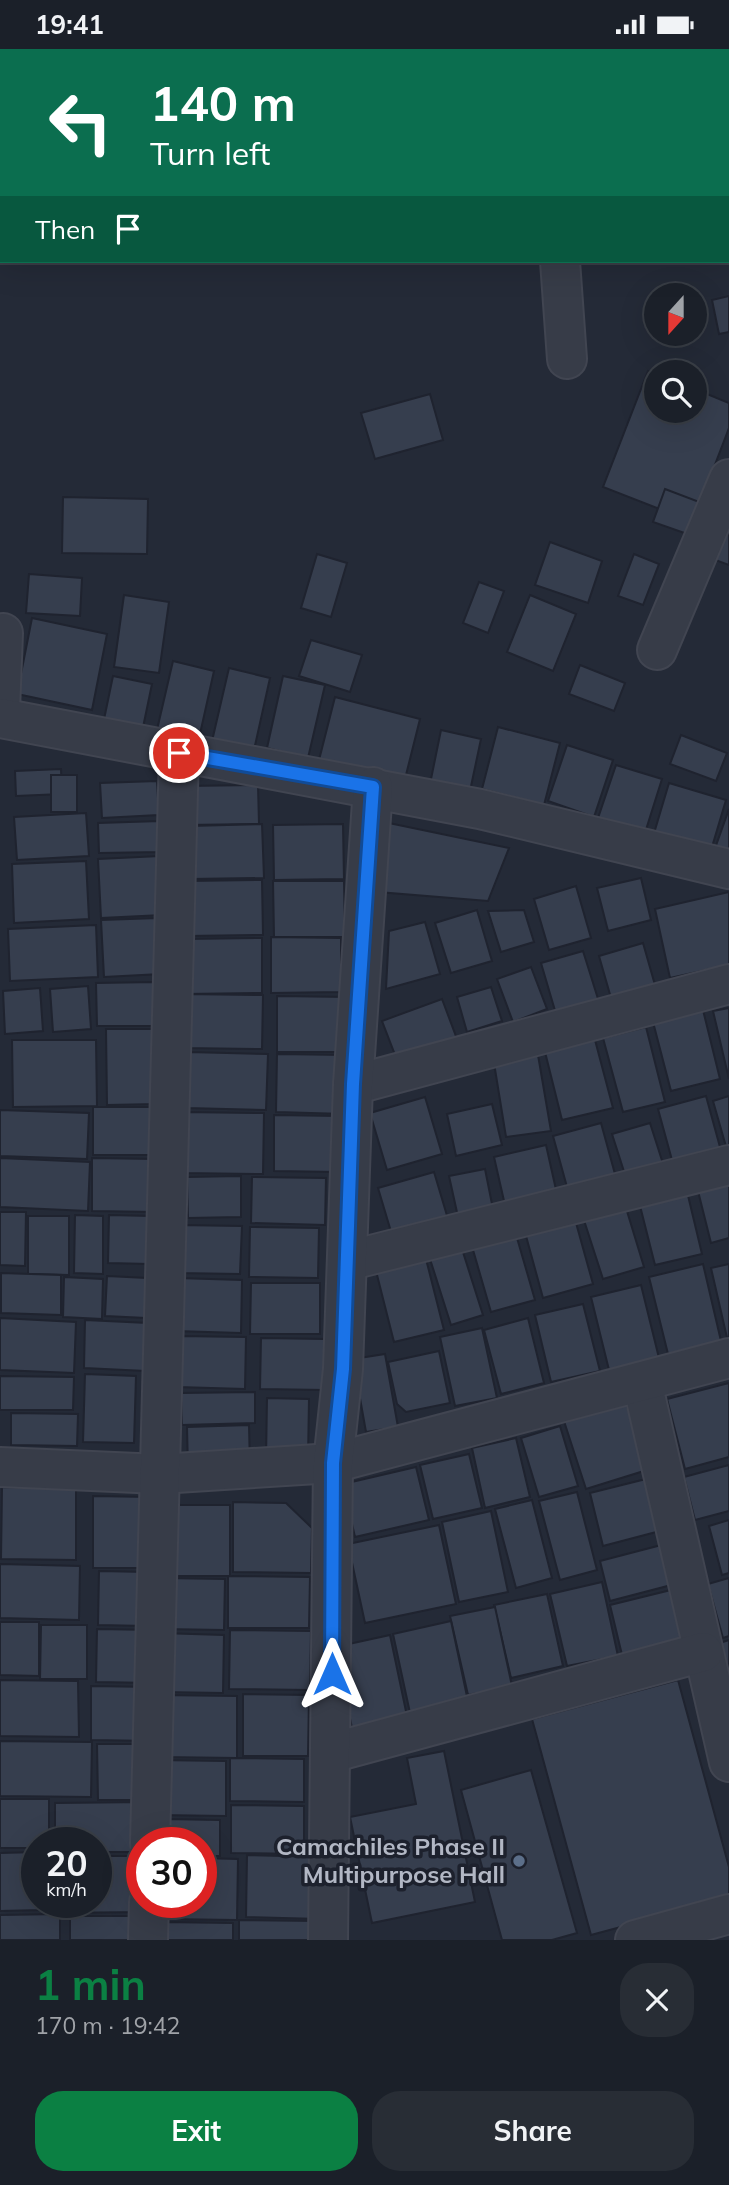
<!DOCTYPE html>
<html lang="en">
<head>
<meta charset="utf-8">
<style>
	body { margin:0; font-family:Mulish,sans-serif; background:#282d35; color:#f1f3f6; height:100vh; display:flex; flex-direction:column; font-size:26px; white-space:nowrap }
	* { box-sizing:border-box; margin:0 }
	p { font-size:23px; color:#a0a3a8 }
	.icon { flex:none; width:38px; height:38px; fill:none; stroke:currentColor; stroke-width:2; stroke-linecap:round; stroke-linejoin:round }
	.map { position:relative; height:1891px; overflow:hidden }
	.side { display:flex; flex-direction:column; background:#1b2029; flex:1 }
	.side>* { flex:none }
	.guide { position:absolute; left:0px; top:0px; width:730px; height:214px; box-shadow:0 7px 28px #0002,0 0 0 2px #393e46; background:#0b6e4f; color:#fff; overflow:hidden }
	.needle { width:46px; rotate:201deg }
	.buttons { position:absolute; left:644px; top:234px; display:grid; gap:14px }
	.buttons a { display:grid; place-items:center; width:63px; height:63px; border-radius:50%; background:#1b2029; box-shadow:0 7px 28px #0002,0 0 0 2px #393e46; font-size:35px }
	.speed { position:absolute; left:21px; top:1778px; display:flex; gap:14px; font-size:35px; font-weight:700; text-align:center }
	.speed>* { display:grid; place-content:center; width:91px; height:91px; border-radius:50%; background:#1b2029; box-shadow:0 7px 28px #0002,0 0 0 2px #393e46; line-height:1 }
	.speed small { font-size:18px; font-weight:400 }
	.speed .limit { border:10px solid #d22; background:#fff; color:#111 }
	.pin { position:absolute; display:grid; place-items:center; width:60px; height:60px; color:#fff; margin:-30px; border:4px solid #fff; border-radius:50%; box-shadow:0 2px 7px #0007 }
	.me { position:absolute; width:77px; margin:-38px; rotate:0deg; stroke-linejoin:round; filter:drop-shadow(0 0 5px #0008) }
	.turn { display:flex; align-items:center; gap:24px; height:147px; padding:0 35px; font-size:32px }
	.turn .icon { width:91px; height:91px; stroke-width:2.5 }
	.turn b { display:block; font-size:49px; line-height:60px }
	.then { display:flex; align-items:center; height:66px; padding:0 35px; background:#0003; gap:14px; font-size:26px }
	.round { display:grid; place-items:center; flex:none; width:74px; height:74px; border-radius:28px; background:#282d35 }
	.summary { display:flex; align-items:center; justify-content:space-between; height:119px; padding:0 35px }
	h1 { font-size:42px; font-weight:700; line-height:52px; color:#0b8043 }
	.action { display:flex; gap:14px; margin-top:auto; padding:14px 35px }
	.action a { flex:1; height:80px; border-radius:28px; background:#0b8043; color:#fff; font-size:28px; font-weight:700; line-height:80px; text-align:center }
	.action a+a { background:#282d35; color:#f1f3f6 }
	.status { display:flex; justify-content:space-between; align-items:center; height:49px; padding:0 35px; background:#1b2029; direction:ltr }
	.status svg { height:19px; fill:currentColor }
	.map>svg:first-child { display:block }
</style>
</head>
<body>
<div class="status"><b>19:41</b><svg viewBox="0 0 49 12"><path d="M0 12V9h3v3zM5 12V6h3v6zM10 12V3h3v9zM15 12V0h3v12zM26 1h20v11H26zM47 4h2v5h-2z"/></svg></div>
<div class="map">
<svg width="729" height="1891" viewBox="0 0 729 1891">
	<rect width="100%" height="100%" fill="#242a37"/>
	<g fill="#363e4e" stroke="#1f232f" stroke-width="2">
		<polygon points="224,0 253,0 254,2 225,2"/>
		<rect x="546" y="0" width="37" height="2"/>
		<polygon points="729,247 729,283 719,285 712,251"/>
		<polygon points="648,322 656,325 656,362 695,362 695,340 729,354 729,379 693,473 603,438"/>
		<polygon points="430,345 443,391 375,410 361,364"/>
		<polygon points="665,440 702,454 690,486 653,473"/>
		<polygon points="63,448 148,450 147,505 62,504"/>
		<polygon points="729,471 729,516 710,509"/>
		<polygon points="550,493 602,512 588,554 535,536"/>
		<polygon points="317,505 347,514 331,568 301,559"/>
		<polygon points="634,505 659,515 643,556 618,547"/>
		<polygon points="29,525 82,529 80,567 26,564"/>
		<polygon points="479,533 504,542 488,584 463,574"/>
		<polygon points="124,546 169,553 159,624 114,618"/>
		<polygon points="530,546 576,565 553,622 507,603"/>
		<polygon points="32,569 107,585 92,661 17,645"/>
		<polygon points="311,591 362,606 350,643 299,627"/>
		<polygon points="173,612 214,622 198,694 156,685"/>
		<polygon points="580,616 625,634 614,662 569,645"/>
		<polygon points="229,619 270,629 254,701 212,692"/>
		<polygon points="113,627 152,635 141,688 102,680"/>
		<polygon points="283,627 325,636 308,709 267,699"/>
		<polygon points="335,648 420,670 404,734 319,711"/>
		<polygon points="498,678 560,694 544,756 482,740"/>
		<polygon points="441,681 481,690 470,742 430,735"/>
		<polygon points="681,686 727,704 716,732 670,715"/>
		<polygon points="567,696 613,711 594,768 548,752"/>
		<polygon points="616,716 662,730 644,787 597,772"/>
		<polygon points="61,720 62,745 16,747 15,722"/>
		<rect x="51" y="726" width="26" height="37"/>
		<polygon points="157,732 159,766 102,769 100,734"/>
		<polygon points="669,734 726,751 709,808 652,791"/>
		<polygon points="258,736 259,775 186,776 185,737"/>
		<polygon points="729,760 729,811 713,805"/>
		<polygon points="86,764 89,807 17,811 14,768"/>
		<polygon points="160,772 162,803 99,804 98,774"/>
		<polygon points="384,773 509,799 488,852 378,843"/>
		<polygon points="262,775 264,829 190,830 189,777"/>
		<polygon points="343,775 344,830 274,831 273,776"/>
		<polygon points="160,807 163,866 101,869 98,810"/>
		<polygon points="86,812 89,870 14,874 12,815"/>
		<polygon points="641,829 651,871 608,882 597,839"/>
		<polygon points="262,831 263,886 187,887 187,832"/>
		<polygon points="273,832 344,832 345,888 274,888"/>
		<polygon points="576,837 591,889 549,901 534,850"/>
		<polygon points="729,843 729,916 670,929 655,860"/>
		<polygon points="477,861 492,912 451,924 435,874"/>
		<polygon points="524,861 534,893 501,903 488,862"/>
		<polygon points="158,869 161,925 104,928 101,871"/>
		<polygon points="425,873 440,925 386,940 389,882"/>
		<polygon points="96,876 98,928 10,932 8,880"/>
		<polygon points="271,888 341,889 341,943 271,944"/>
		<polygon points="262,889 262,944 185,945 184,890"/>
		<polygon points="643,894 655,936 611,949 599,907"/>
		<polygon points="583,902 599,953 556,965 541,914"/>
		<polygon points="531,918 547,960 513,973 497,930"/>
		<polygon points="156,933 157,977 97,977 96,934"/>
		<polygon points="88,937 91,980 53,983 50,940"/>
		<polygon points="491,938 502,972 467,983 457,948"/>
		<polygon points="40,939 43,982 5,985 3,942"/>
		<polygon points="183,945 263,946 262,1000 182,999"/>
		<polygon points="277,947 349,948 349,1003 277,1003"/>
		<polygon points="442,950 457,990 397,1011 382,972"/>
		<polygon points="729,959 729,1030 713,962"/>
		<polygon points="703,961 720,1030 671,1042 653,973"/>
		<polygon points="646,978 665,1053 623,1063 603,989"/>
		<polygon points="106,980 157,980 158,1055 107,1056"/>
		<polygon points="12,991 96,991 97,1057 13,1058"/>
		<polygon points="595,991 613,1059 562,1071 545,1003"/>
		<polygon points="188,1003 268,1005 266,1061 186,1059"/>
		<polygon points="277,1005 346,1006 345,1065 276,1063"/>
		<polygon points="538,1006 551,1082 506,1088 494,1014"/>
		<polygon points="706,1047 723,1109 675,1122 658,1060"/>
		<polygon points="729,1047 729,1100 727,1101 713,1052"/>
		<polygon points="425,1048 442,1105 387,1121 370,1064"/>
		<polygon points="492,1055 502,1096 456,1107 447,1065"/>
		<polygon points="93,1058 159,1058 160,1106 93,1106"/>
		<polygon points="0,1061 89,1064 87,1110 0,1107"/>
		<polygon points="181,1063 264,1064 263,1125 181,1124"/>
		<polygon points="274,1066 339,1067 338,1123 274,1122"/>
		<polygon points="601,1074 618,1136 570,1149 553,1087"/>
		<polygon points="650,1074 666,1124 628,1135 612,1085"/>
		<polygon points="546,1096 559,1154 507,1165 494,1108"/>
		<polygon points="0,1109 90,1113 88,1162 0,1158"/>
		<polygon points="92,1109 156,1110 156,1163 92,1162"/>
		<polygon points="485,1120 495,1170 460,1177 449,1127"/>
		<polygon points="434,1123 451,1180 395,1196 378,1139"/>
		<polygon points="241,1127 241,1168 188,1169 187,1128"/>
		<polygon points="252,1128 326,1129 325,1176 251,1174"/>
		<polygon points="729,1130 729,1189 711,1194 697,1138"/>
		<polygon points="685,1134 702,1205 655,1216 637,1145"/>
		<polygon points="623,1149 644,1218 603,1230 581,1162"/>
		<polygon points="0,1163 26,1163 25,1217 0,1216"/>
		<polygon points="573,1163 593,1235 543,1249 523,1176"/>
		<polygon points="75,1166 103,1167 103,1225 74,1224"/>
		<polygon points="109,1166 151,1167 149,1215 108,1214"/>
		<polygon points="28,1167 69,1167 69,1226 28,1225"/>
		<polygon points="178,1176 242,1177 240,1225 177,1224"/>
		<polygon points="250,1178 319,1179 318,1229 249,1228"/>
		<polygon points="515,1182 535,1251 491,1263 471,1194"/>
		<polygon points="462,1200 483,1266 451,1276 430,1210"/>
		<polygon points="425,1206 444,1281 394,1293 375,1218"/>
		<polygon points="703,1215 721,1292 668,1305 649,1228"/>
		<polygon points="729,1215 729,1292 728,1293 711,1219"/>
		<polygon points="1,1224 61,1226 61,1266 1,1264"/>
		<polygon points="107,1227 147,1229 146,1269 105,1267"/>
		<polygon points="64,1228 103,1230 102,1270 63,1268"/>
		<polygon points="177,1229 242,1231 241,1284 175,1282"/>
		<polygon points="251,1234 320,1234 320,1285 250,1285"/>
		<polygon points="641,1236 659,1309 609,1321 591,1248"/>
		<polygon points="583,1255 600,1322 551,1333 535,1266"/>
		<polygon points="0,1269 76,1273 74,1324 0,1321"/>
		<polygon points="528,1269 544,1334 501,1345 484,1281"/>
		<polygon points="85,1271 148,1274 146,1322 84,1319"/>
		<polygon points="482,1279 497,1349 455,1357 440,1288"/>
		<polygon points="178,1287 246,1288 245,1340 177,1338"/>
		<polygon points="261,1289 325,1290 325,1341 260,1340"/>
		<polygon points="439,1302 450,1354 406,1363 397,1355 388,1313"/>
		<polygon points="385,1305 398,1378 366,1383 353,1310"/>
		<polygon points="85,1325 136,1327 134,1394 83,1393"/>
		<polygon points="0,1327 74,1328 73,1361 0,1361"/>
		<polygon points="729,1334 729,1408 685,1420 667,1350"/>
		<polygon points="255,1343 255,1374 182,1376 181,1344"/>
		<polygon points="267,1349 309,1350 308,1411 266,1410"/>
		<polygon points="625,1350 647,1421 586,1440 563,1369"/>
		<polygon points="11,1364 78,1365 77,1397 11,1396"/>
		<polygon points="249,1376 250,1418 188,1420 187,1378"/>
		<polygon points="560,1377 578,1437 539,1448 521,1389"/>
		<polygon points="516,1389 530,1448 485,1459 472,1399"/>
		<polygon points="469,1405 482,1459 433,1470 420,1416"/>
		<polygon points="729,1416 729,1462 695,1471 684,1428"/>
		<polygon points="416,1418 429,1471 355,1488 343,1435"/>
		<polygon points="646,1430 660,1482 603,1497 590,1444"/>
		<polygon points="2,1438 76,1439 76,1511 1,1510"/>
		<polygon points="577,1443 597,1521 560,1531 539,1452"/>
		<polygon points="93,1447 151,1448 151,1519 93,1519"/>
		<polygon points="532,1451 552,1529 516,1539 495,1460"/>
		<polygon points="233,1453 286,1454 312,1479 311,1524 233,1523"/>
		<rect x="164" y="1456" width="66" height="71"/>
		<polygon points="491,1462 508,1543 459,1553 442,1473"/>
		<polygon points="729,1471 729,1524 722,1526 709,1477"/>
		<polygon points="439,1476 456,1555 365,1574 348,1495"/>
		<polygon points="669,1494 679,1534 610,1552 600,1512"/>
		<polygon points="0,1515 80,1517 79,1571 0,1569"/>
		<polygon points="99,1522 147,1523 146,1577 98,1576"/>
		<polygon points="228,1527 310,1528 309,1579 228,1579"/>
		<polygon points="162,1529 225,1530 224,1581 161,1580"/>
		<polygon points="729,1529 729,1587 723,1589 708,1535"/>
		<polygon points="602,1533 618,1607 567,1617 550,1545"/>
		<polygon points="675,1540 688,1595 623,1610 610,1556"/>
		<polygon points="547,1545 563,1617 511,1629 494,1556"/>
		<polygon points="495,1558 512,1637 468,1646 450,1567"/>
		<polygon points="451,1572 468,1652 410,1664 393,1585"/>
		<polygon points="0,1573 39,1573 39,1627 0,1626"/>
		<polygon points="41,1576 87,1576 87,1630 40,1630"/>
		<polygon points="97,1580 154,1581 153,1634 96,1633"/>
		<polygon points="230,1581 311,1582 310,1641 229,1640"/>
		<polygon points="160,1584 224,1586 223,1644 159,1643"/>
		<polygon points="390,1586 407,1667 352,1679 335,1598"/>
		<polygon points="729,1591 729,1627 720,1594"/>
		<polygon points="0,1631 78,1632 79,1688 0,1687"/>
		<polygon points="678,1631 729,1818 729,1849 591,1886 532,1670"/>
		<polygon points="91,1637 153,1638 153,1692 91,1691"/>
		<polygon points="243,1645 309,1646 308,1707 243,1707"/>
		<polygon points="159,1646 237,1647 237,1709 158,1708"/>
		<polygon points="0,1692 92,1693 91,1748 0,1747"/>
		<polygon points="97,1695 149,1695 149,1751 98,1751"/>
		<polygon points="444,1702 475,1853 372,1874 350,1768 416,1755 407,1709"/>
		<polygon points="230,1709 304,1710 304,1753 230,1752"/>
		<polygon points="156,1711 226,1712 226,1767 156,1766"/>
		<polygon points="531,1721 577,1884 552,1891 502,1891 461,1741"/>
		<polygon points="0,1750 49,1750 49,1794 37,1794 37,1799 0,1799"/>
		<polygon points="147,1753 142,1803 96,1803 96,1794 55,1794 55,1754"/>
		<polygon points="231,1756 304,1757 304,1805 231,1804"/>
		<polygon points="164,1770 220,1771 220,1807 201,1807 201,1794 164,1794"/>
		<polygon points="37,1803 37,1853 42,1853 42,1861 0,1862 0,1804"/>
		<polygon points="247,1806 321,1808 320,1870 246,1868"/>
		<polygon points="96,1807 142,1807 142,1853 147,1863 51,1864 51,1853 96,1853"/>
		<polygon points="201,1809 238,1810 237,1871 163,1870 163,1853 201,1853"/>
		<polygon points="60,1865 60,1891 0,1891 0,1866"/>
		<polygon points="70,1867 145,1867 146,1891 70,1891"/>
		<polygon points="239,1871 319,1872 318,1891 239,1891"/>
		<polygon points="161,1873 233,1874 233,1891 161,1891"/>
	</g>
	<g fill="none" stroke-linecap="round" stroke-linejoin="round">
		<defs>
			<g id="minor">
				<polyline points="532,0 532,2"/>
				<polyline points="560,212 567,310"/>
				<polyline points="657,601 729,430"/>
				<polyline points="0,661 3,584"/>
				<polyline points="0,669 480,760 729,820"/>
				<polyline points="353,1036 729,935"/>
				<polyline points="347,1212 729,1116"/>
				<polyline points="642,1333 729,1713"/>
				<polyline points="0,1418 160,1425 333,1414 729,1309"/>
				<polyline points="331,1704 703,1603"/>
				<polyline points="150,1794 179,704"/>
				<polyline points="148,1891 149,1853"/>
				<polyline points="328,1891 333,1414 343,1320 353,1036 373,738"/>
				<polyline points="635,1891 729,1865"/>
			</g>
		</defs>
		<use href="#minor" stroke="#414551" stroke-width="42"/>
		<use href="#minor" stroke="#373c48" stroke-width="38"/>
	</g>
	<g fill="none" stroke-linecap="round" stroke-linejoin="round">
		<defs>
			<polyline id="route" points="179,704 373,738 353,1035 343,1320 333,1414 332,1625"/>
		</defs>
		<use href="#route" stroke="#114b97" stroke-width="18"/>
		<use href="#route" stroke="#1a73e8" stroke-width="12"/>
	</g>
	<circle fill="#5c6f8a" stroke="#1d212d" stroke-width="2.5" cx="519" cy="1812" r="7"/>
	<g text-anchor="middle" stroke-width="7" stroke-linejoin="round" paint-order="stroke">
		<g font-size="24" font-weight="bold" fill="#b2b7c4" stroke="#1d212d" text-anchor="end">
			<text x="505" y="1806">Camachiles Phase II<tspan x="505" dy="28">Multipurpose Hall</tspan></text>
		</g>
	</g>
</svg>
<div class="buttons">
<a><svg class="needle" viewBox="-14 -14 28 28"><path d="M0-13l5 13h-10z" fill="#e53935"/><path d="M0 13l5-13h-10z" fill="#a0a3a8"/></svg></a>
<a><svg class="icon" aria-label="search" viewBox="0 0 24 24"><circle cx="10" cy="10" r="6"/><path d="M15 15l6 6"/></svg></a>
</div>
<div class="speed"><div>20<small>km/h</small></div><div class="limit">30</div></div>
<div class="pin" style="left:179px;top:704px;background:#d93025"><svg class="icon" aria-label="arrive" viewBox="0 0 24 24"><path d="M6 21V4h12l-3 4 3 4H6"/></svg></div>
<svg class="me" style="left:332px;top:1625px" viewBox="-20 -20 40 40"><path d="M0-17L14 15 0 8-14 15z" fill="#1a73e8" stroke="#fff" stroke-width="4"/></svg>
<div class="guide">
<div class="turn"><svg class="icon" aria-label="left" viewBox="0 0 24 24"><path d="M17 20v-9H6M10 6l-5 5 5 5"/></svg><div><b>140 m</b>Turn left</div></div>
<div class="then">Then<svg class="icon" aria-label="arrive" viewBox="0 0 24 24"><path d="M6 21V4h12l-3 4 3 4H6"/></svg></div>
</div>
</div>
<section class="side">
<div class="summary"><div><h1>1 min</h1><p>170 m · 19:42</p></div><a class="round"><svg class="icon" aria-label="close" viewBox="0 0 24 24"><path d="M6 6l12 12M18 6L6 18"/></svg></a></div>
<div class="action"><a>Exit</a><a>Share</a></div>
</section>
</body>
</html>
